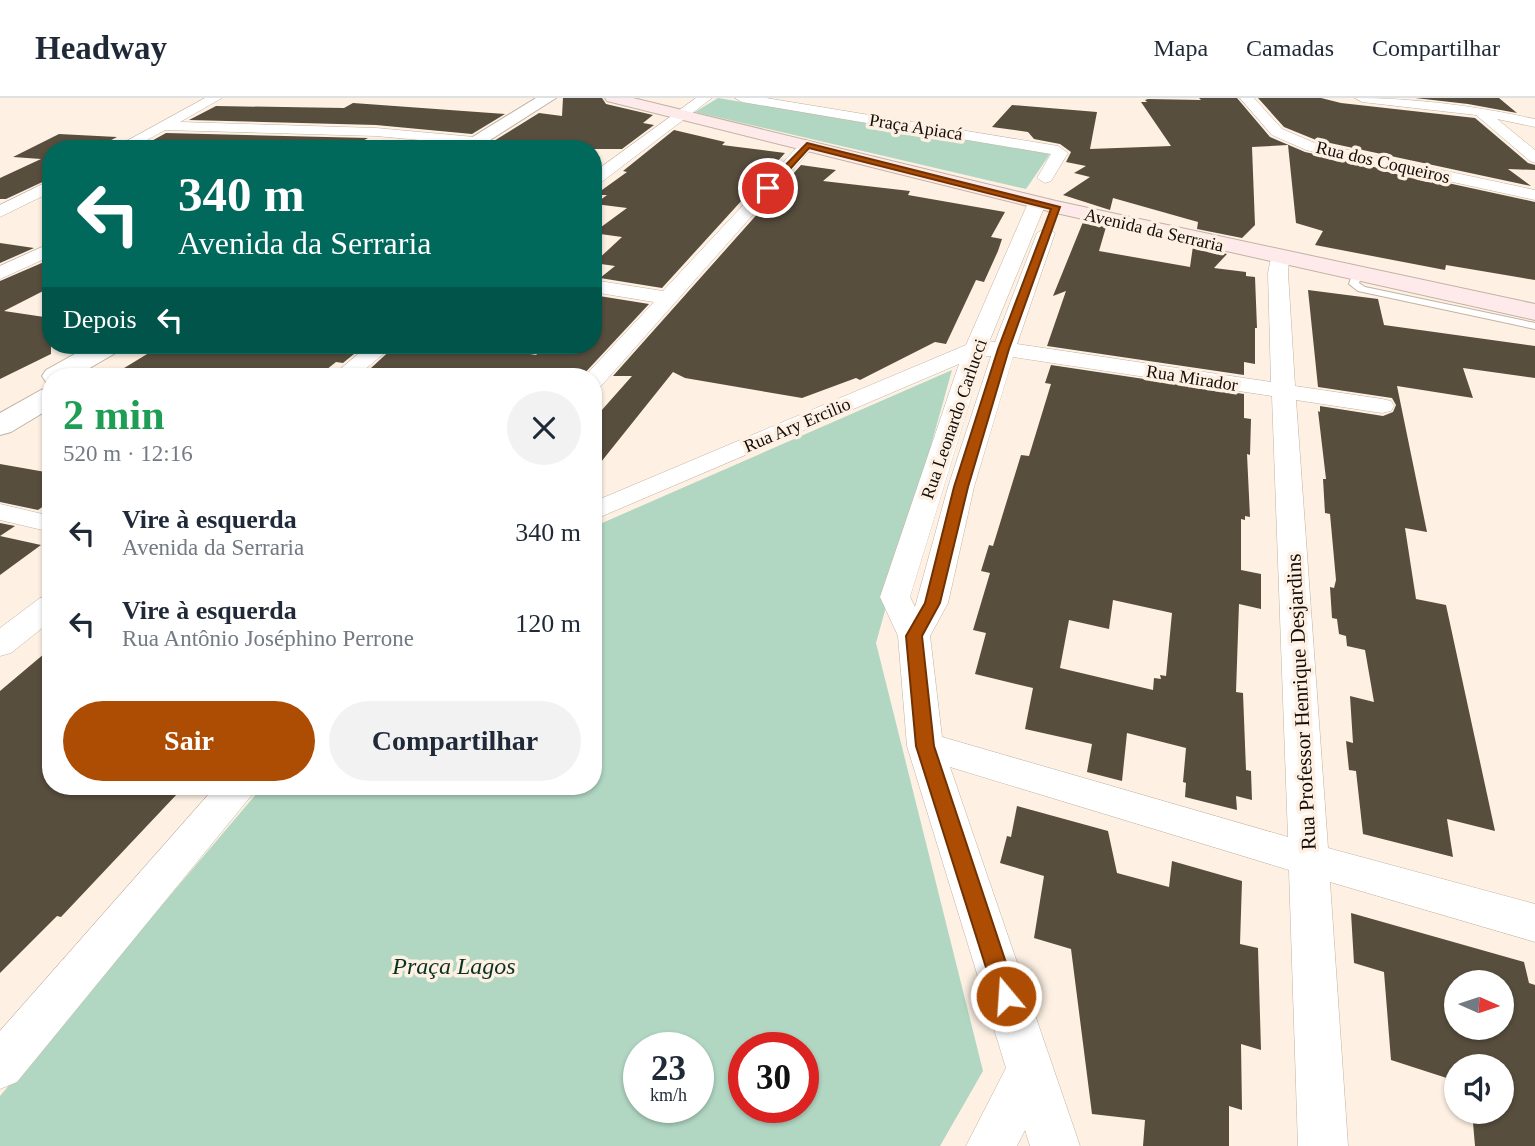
<!DOCTYPE html>
<html lang="pt">
<head>
<meta charset="utf-8">
<style>
	body { margin:0; font-family:Georgia,serif; background:#f2f2f3; color:#1f2937; height:100vh; display:flex; flex-direction:column; font-size:26px; white-space:nowrap }
	* { box-sizing:border-box; margin:0 }
	p { font-size:23px; color:#747a83 }
	.icon { flex:none; width:38px; height:38px; fill:none; stroke:currentColor; stroke-width:2; stroke-linecap:round; stroke-linejoin:round }
	.map { position:relative; flex:1; overflow:hidden }
	.details { position:absolute; left:42px; top:270px; width:560px; height:427px; display:flex; flex-direction:column; background:#fff; border-radius:28px; box-shadow:0 2px 5px #0004 }
	.details>* { flex:none }
	.banner { position:absolute; left:42px; top:42px; width:560px; height:214px; border-radius:28px; box-shadow:0 2px 5px #0004; background:#00695c; color:#fff; overflow:hidden }
	.needle { width:46px; rotate:93deg }
	.controls { position:absolute; left:1444px; top:872px; display:grid; gap:14px }
	.controls a { display:grid; place-items:center; width:70px; height:70px; border-radius:50%; background:#fff; box-shadow:0 2px 5px #0004; font-size:35px }
	.speed { position:absolute; left:623px; top:934px; display:flex; gap:14px; font-size:35px; font-weight:700; text-align:center }
	.speed>* { display:grid; place-content:center; width:91px; height:91px; border-radius:50%; background:#fff; box-shadow:0 2px 5px #0004; line-height:1 }
	.speed small { font-size:18px; font-weight:400 }
	.speed .limit { border:10px solid #d22; background:#fff; color:#111 }
	.pin { position:absolute; display:grid; place-items:center; width:60px; height:60px; color:#fff; margin:-30px; border:4px solid #fff; border-radius:50%; box-shadow:0 2px 7px #0007 }
	.me { position:absolute; width:77px; margin:-38px; rotate:342deg; stroke-linejoin:round; filter:drop-shadow(0 0 5px #0008) }
	.turn { display:flex; align-items:center; gap:24px; height:147px; padding:0 21px; font-size:32px }
	.turn .icon { width:91px; height:91px; stroke-width:2.5 }
	.turn b { display:block; font-size:49px; line-height:60px }
	.then { display:flex; align-items:center; height:66px; padding:0 21px; background:#0003; gap:14px; font-size:26px }
	.round { display:grid; place-items:center; flex:none; width:74px; height:74px; border-radius:37px; background:#f2f2f3 }
	.headline { display:flex; align-items:center; justify-content:space-between; height:119px; padding:0 21px }
	h1 { font-size:42px; font-weight:600; line-height:52px; color:#1e9e55 }
	.button { display:flex; gap:14px; margin-top:auto; padding:14px 21px }
	.button a { flex:1; height:80px; border-radius:42px; background:#ad4d04; color:#fff; font-size:28px; font-weight:600; line-height:80px; text-align:center }
	.button a+a { background:#f2f2f3; color:#1f2937 }
	ul { padding:0; list-style:none }
	li { display:flex; align-items:center; gap:21px; height:91px; padding:0 21px }
	li div { flex:1 }
	li b { display:block; font-size:26px }
	li em { font-style:normal }
	header { display:flex; align-items:center; gap:42px; box-sizing:border-box; height:98px; padding:0 35px; background:#fff; border-bottom:2px solid #e0e1e3 }
	header strong { font-size:33px }
	nav { display:flex; gap:38px; margin-inline-start:auto; font-size:24px }
	.map>svg:first-child { display:block }
</style>
</head>
<body>
<header>
<strong>Headway</strong>
<nav><a>Mapa</a><a>Camadas</a><a>Compartilhar</a></nav>
</header>
<div class="map">
<svg width="1535" height="1048" viewBox="0 0 1535 1048">
	<rect width="100%" height="100%" fill="#fef1e4"/>
	<g fill="#b1d7c3" fill-rule="evenodd">
		<polygon points="718,0 1050,56 1026,91 695,14"/>
		<path d="M952 272 876 545 983 973 940 1048H0V998L263 688H593V429ZM639 950H698V1010H639ZM744 950H803V1010H744Z"/>
	</g>
	<g fill="#584e3e" fill-rule="evenodd">
		<polygon points="563,0 602,0 606,6 653,17 643,25 654,27 622,51 481,51 539,15 562,18"/>
		<polygon points="1199,0 1237,0 1270,39 1305,54 1535,104 1535,182 1446,167 1445,172 1315,147 1323,133 1296,125 1288,47 1252,49 1255,127 1242,140 1197,131 1198,124 1113,100 1110,112 1063,97 1090,79 1074,75 1086,68 1066,64 1071,54 1060,46 1034,41 1028,34 992,29 1012,7 1097,14 1090,51 1171,48 1141,4 1147,4 1145,2 1148,1 1201,2"/>
		<polygon points="1258,0 1321,0 1341,5 1475,20 1528,65 1535,67 1535,72 1508,71 1531,88 1316,42 1284,29"/>
		<polygon points="1415,0 1499,0 1517,15 1468,6"/>
		<polygon points="353,5 505,16 472,36 376,27 189,22 216,8 344,10"/>
		<polygon points="674,32 725,44 722,47 785,55 662,190 600,180 615,168 594,165 622,139 593,135 627,110 595,106 607,97 595,97 627,74 623,73"/>
		<polygon points="166,35 368,40 348,51 137,51"/>
		<polygon points="59,36 117,39 94,51 51,51 51,80 6,101 0,101 0,80 41,61 13,59"/>
		<polygon points="801,67 836,72 823,83 910,93 908,97 1005,114 991,139 1002,141 998,153 984,184 976,182 946,246 935,244 860,282 856,280 802,300 685,280 673,274 593,374 593,322 632,278 613,278"/>
		<polygon points="1083,124 1106,129 1099,153 1190,169 1193,148 1227,156 1214,170 1246,174 1246,178 1255,179 1257,230 1255,230 1255,266 1244,264 1244,277 1047,248 1066,193 1053,198"/>
		<polygon points="0,145 34,150 0,165"/>
		<polygon points="51,161 51,189 4,213 51,220 51,256 0,281 0,183"/>
		<polygon points="1308,192 1378,201 1384,227 1535,248 1535,280 1463,270 1473,300 1397,288 1427,434 1405,430 1416,501 1446,507 1495,733 1447,721 1453,759 1363,736 1356,673 1349,672 1346,643 1353,645 1350,598 1374,604 1365,552 1347,548 1346,538 1339,536 1337,521 1332,520 1330,489 1334,490 1336,482 1330,416 1325,415 1323,381 1326,381 1318,313 1320,314 1320,308 1383,318 1393,314 1396,307 1392,300 1318,289"/>
		<polygon points="593,197 649,206 582,278 420,278 371,270 396,247 478,247 536,257 547,247 593,247"/>
		<polygon points="162,247 365,247 343,265 336,264 326,272 318,271 305,278 275,275 270,278 111,278"/>
		<path d="M1051 267 1244 296V320L1251 321 1250 357 1247 356 1250 419 1245 418V422L1241 421V472L1261 476V511L1239 506 1236 594 1243 595 1246 672 1251 673 1252 702 1236 698 1237 712 1185 699 1186 685 1183 684 1186 650 1127 635 1122 683 1087 674 1092 646 1025 631 1033 590 975 576 986 535 973 532 990 475 981 473 989 447 993 448 1021 357 1029 358 1051 286 1045 285ZM1113 502 1172 515 1166 578 1160 577 1161 581 1154 580 1153 592 1060 570 1069 522 1109 531Z"/>
		<polygon points="0,366 51,375 51,403 38,412 0,404"/>
		<polygon points="0,425 15,428 0,438 41,447 0,477"/>
		<polygon points="51,550 51,688 178,688 173,694 178,695 61,819 57,818 0,875 0,593"/>
		<polygon points="1017,708 1108,733 1117,775 1169,789 1172,763 1242,783 1240,846 1258,850 1261,952 1241,946 1242,1012 1229,1008 1229,1048 1143,1048 1145,1022 1092,1016 1071,851 1034,840 1044,778 1000,765 1007,738 1011,739"/>
		<path d="M1351 815 1524 864 1529 885 1535 887V1048H1475L1472 1013H1502V968H1456V983L1391 962 1384 874 1354 865ZM1456 884H1502V929H1456Z"/>
	</g>
	<g fill="none" stroke-linecap="round" stroke-linejoin="round">
		<defs>
			<polygon id="service" points="1357,174 1362,177 1359,185 1365,189 1535,225 1535,231 1358,193 1349,186 1352,177"/>
			<g id="minor">
				<polygon points="205,0 222,0 180,24 376,30 474,39 481,43 474,47 376,38 165,32 131,51 112,51"/>
				<polygon points="696,0 712,0 599,86 593,88 593,75"/>
				<polygon points="735,0 766,0 1058,48 1068,55 1051,83 1045,85 1037,80 1051,56 742,4"/>
				<polygon points="1240,0 1254,0 1282,31 1315,45 1535,92 1535,102 1306,52 1272,37"/>
				<path d="M1355 0C1416 0 1475 8 1535 21V29L1497 21 1535 52V65L1530 63 1476 17 1362 4Z"/>
				<polygon points="807,42 812,44 815,47 812,50 601,288 593,290 593,278 585,278 654,204 593,194 593,182 663,193 802,44"/>
				<polygon points="51,82 51,94 0,119 0,107"/>
				<path d="M1037 100 1046 105 989 244H995L1037 135 1046 130 1055 135 1017 246 1271 284 1268 175 1271 160 1280 154 1289 160 1288 175 1295 288 1382 301 1391 303 1394 308 1391 313 1382 315 1296 302 1328 750 1535 806V844L1330 784 1348 1048H1298L1289 772 950 669 1080 1048H1030L1025 1032 1017 1048H966L1006 970 907 648 898 538 880 499 959 266 593 422V404L966 247 1028 105ZM984 258H991L948 389 915 509 910 499ZM1013 259 1272 298 1288 739 942 639 930 538 948 505 974 389Z"/>
				<polygon points="51,145 51,158 0,181 0,168"/>
				<polygon points="369,247 394,247 357,278 332,278"/>
				<polygon points="0,406 51,418 51,434 0,422"/>
				<polygon points="51,497 51,523 11,555 0,558 0,530 40,500"/>
				<polygon points="216,688 257,688 251,698 17,984 0,991 0,933"/>
			</g>
			<g id="tertiary">
				<polygon points="536,0 556,0 476,51 453,51"/>
				<polygon points="91,247 123,247 119,253 76,278 51,278 51,285 46,284 42,278 46,272"/>
				<polygon points="51,289 51,310 11,334 0,337 0,315 41,292"/>
			</g>
			<polygon id="secondary" points="605,0 633,0 1056,103 1535,206 1535,222 1056,115 607,3"/>
		</defs>
		<use href="#service" stroke="#c1b2a2" stroke-width="2"/>
		<use href="#minor" stroke="#c1b2a2" stroke-width="1"/>
		<use href="#tertiary" stroke="#c1b2a2" stroke-width="2"/>
		<use href="#secondary" stroke="#c1b2a2" stroke-width="2"/>
		<use href="#service" fill="#fff" fill-rule="evenodd"/>
		<use href="#minor" fill="#fff" fill-rule="evenodd"/>
		<use href="#tertiary" fill="#fff" fill-rule="evenodd"/>
		<use href="#secondary" fill="#feeaea" fill-rule="evenodd"/>
	</g>
	<polygon fill="#ad4d04" stroke="#703203" stroke-width="2" points="807,45 1060,109 1009,251 968,389 940,505 922,538 934,648 1017,898 1014,906 1006,909 998,906 995,898 916,648 906,538 925,505 954,389 998,251 1051,111 809,50 771,92 765,92 765,88"/>
	<g text-anchor="middle" stroke-width="7" stroke-linejoin="round" paint-order="stroke">
		<g font-size="18" fill="#120d08" stroke="#fef1e4">
			<text transform="translate(916 29) rotate(9)" y="6">Praça Apiacá</text>
			<text transform="translate(1383 64) rotate(13)" y="6">Rua dos Coqueiros</text>
			<text transform="translate(1154 132) rotate(13)" y="6">Avenida da Serraria</text>
			<text transform="translate(1192 280) rotate(9)" y="6">Rua Mirador</text>
			<text transform="translate(954 321) rotate(-71)" y="6">Rua Leonardo Carlucci</text>
			<text transform="translate(797 327) rotate(-23)" y="6">Rua Ary Ercilio</text>
		</g>
		<g font-size="21" fill="#120d08" stroke="#fef1e4">
			<text transform="translate(1301 604) rotate(-93)" y="7">Rua Professor Henrique Desjardins</text>
		</g>
		<g font-size="24" font-style="italic" fill="#063322" stroke="#fef1e4">
			<text x="454" y="876">Praça Lagos</text>
		</g>
	</g>
</svg>
<div class="controls">
<a><svg class="needle" viewBox="-14 -14 28 28"><path d="M0-13l5 13h-10z" fill="#e53935"/><path d="M0 13l5-13h-10z" fill="#747a83"/></svg></a>
<a><svg class="icon" aria-label="sound" viewBox="0 0 24 24"><path d="M4 9h4l5-4v14l-5-4H4zM17 9q2 3 0 6"/></svg></a>
</div>
<div class="speed"><div>23<small>km/h</small></div><div class="limit">30</div></div>
<div class="pin" style="left:768px;top:90px;background:#d93025"><svg class="icon" aria-label="arrive" viewBox="0 0 24 24"><path d="M6 21V4h12l-3 4 3 4H6"/></svg></div>
<svg class="me" style="left:1006px;top:898px" viewBox="-20 -20 40 40"><circle r="17" fill="#ad4d04" stroke="#fff" stroke-width="3"/><path d="M0-11L8 9 0 5-8 9z" fill="#fff"/></svg>
<div class="banner">
<div class="turn"><svg class="icon" aria-label="left" viewBox="0 0 24 24"><path d="M17 20v-9H6M10 6l-5 5 5 5"/></svg><div><b>340 m</b>Avenida da Serraria</div></div>
<div class="then">Depois<svg class="icon" aria-label="left" viewBox="0 0 24 24"><path d="M17 20v-9H6M10 6l-5 5 5 5"/></svg></div>
</div>
<section class="details">
<div class="headline"><div><h1>2 min</h1><p>520 m · 12:16</p></div><a class="round"><svg class="icon" aria-label="close" viewBox="0 0 24 24"><path d="M6 6l12 12M18 6L6 18"/></svg></a></div>
<ul>
<li><svg class="icon" aria-label="left" viewBox="0 0 24 24"><path d="M17 20v-9H6M10 6l-5 5 5 5"/></svg><div><b>Vire à esquerda</b><p>Avenida da Serraria</p></div><em>340 m</em></li>
<li><svg class="icon" aria-label="left" viewBox="0 0 24 24"><path d="M17 20v-9H6M10 6l-5 5 5 5"/></svg><div><b>Vire à esquerda</b><p>Rua Antônio Joséphino Perrone</p></div><em>120 m</em></li>
</ul>
<div class="button"><a>Sair</a><a>Compartilhar</a></div>
</section>
</div>
</body>
</html>
